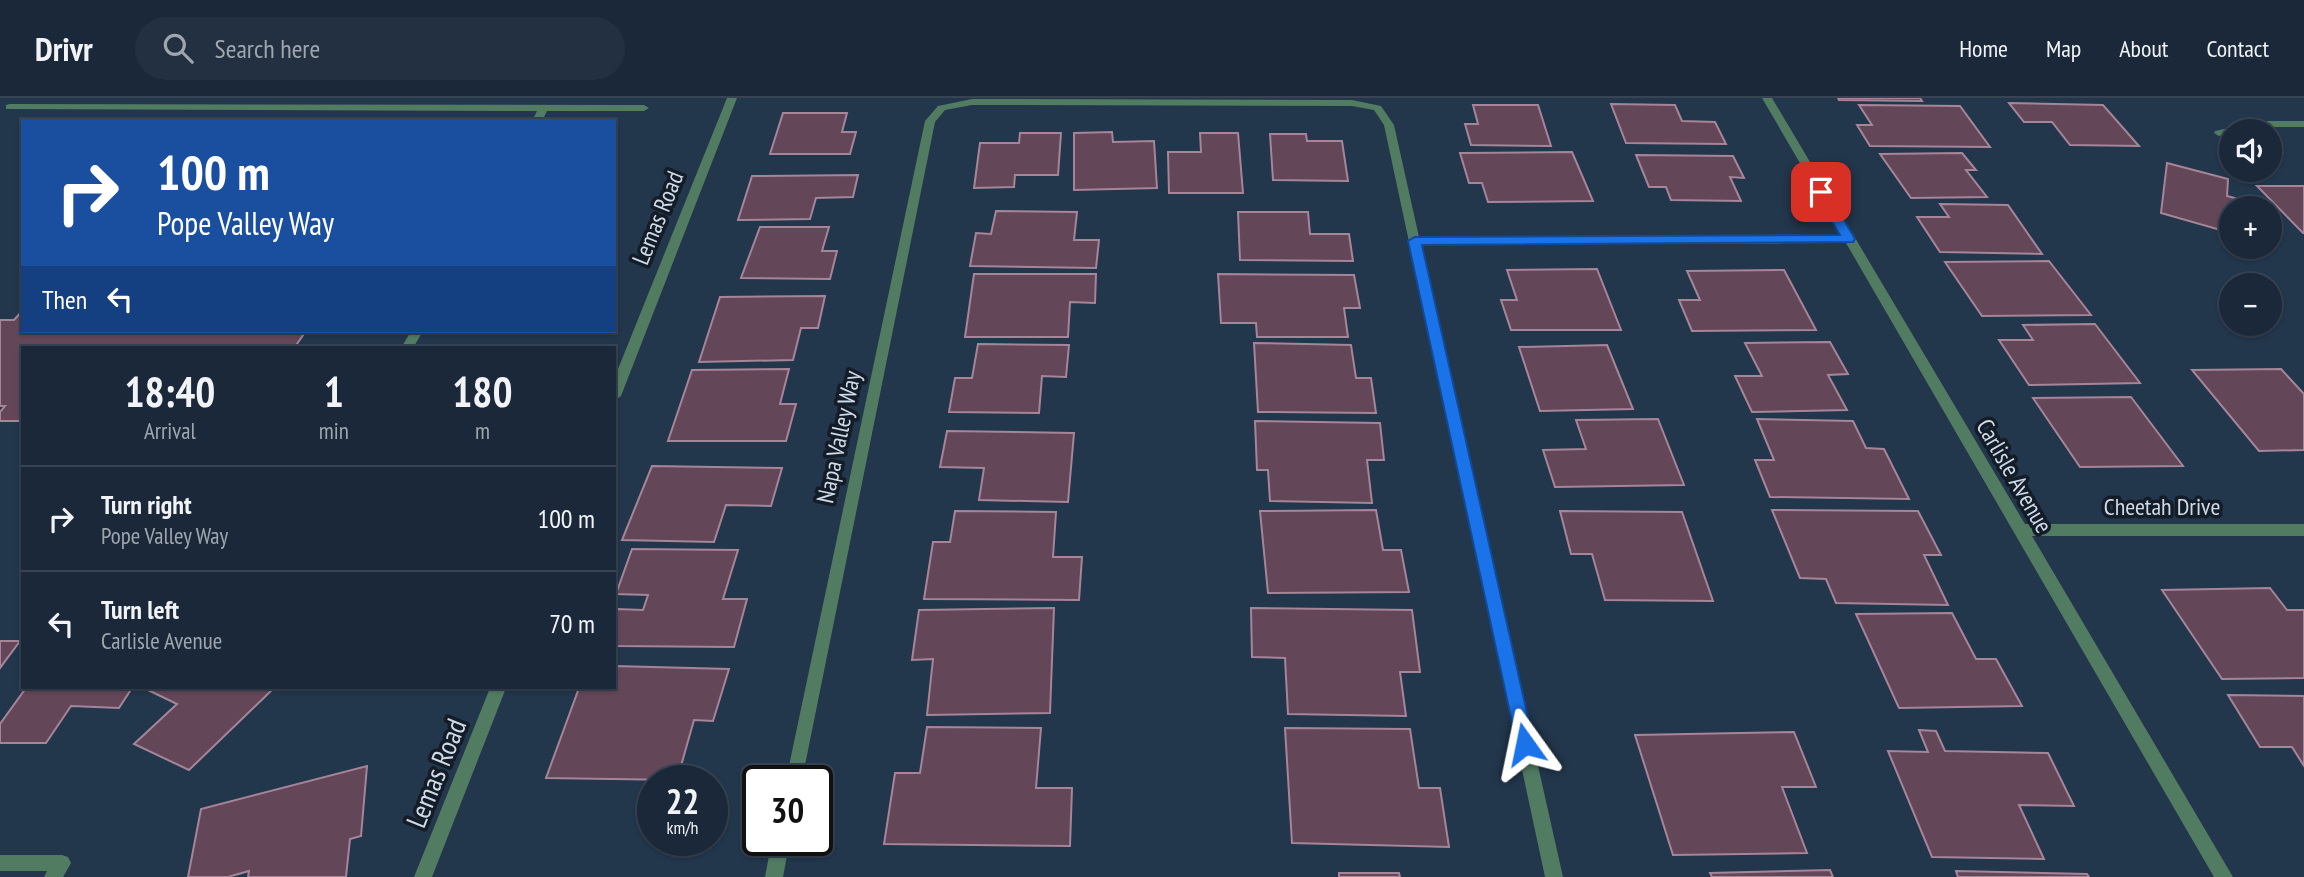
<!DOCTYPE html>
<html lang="en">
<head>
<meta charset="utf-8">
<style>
	body { margin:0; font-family:"PT Sans Narrow",sans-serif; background:#233041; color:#f1f3f6; height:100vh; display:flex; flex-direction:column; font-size:26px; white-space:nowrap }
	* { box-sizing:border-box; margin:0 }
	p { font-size:23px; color:#9fa6ae }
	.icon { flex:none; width:38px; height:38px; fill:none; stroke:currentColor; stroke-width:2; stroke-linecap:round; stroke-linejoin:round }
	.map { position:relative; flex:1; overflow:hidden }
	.sheet { position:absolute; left:21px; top:248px; width:595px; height:343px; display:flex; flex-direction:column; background:#1a2839; border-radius:0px; box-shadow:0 2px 5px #0004,0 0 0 2px #384453 }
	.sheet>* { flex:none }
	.banner { position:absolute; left:21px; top:21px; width:595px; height:214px; border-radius:0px; box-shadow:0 2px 5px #0004,0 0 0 2px #384453; background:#1a4fa0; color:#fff; overflow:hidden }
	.fabs { position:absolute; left:2219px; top:21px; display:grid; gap:14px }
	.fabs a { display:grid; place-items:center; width:63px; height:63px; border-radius:50%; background:#1a2839; box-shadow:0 2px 5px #0004,0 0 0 2px #384453; font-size:35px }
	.speed { position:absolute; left:637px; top:667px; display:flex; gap:14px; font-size:35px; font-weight:700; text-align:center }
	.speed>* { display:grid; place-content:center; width:91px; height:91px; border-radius:50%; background:#1a2839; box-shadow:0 2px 5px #0004,0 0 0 2px #384453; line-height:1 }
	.speed small { font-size:18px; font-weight:400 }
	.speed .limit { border:4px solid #111; border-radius:10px; background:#fff; color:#111 }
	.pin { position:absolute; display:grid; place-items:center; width:60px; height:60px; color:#fff; margin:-30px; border-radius:14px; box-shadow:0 4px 10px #0006 }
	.me { position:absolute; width:77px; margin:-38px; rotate:348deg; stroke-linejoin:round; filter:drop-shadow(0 0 5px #0008) }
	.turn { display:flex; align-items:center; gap:24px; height:147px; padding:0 21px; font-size:32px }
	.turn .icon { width:91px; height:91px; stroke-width:2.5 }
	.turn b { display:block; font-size:49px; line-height:60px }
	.then { display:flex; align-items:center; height:66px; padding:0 21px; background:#0003; gap:14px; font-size:26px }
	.eta { display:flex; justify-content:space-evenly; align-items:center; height:119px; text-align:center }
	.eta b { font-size:42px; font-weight:700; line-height:49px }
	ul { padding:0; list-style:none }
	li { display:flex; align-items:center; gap:21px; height:105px; padding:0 21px; border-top:2px solid #384453 }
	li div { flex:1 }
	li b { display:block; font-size:26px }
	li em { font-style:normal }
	header { display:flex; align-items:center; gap:42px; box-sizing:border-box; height:98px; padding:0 35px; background:#1a2839; border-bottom:2px solid #384453 }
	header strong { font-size:33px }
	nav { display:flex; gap:38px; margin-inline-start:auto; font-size:24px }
	.search { width:490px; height:63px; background:#233041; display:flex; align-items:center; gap:18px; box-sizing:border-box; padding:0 24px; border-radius:38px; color:#9fa6ae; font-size:26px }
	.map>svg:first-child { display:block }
</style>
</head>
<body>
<header>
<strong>Drivr</strong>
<div class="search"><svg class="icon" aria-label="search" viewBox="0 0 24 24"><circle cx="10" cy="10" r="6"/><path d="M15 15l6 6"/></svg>Search here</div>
<nav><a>Home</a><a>Map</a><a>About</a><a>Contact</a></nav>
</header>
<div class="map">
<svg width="2304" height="779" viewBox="0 0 2304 779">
	<rect width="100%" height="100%" fill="#22364c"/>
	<g fill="#634658" stroke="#a68599" stroke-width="2">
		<polygon points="1838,0 1920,0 1922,3 1839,2"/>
		<polygon points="2009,5 2103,7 2139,48 2070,47 2052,24 2024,24"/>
		<polygon points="1611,6 1675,7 1682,23 1715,24 1726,46 1626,45"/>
		<polygon points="1473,7 1538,7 1551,48 1471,47 1465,26 1478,26"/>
		<polygon points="1859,7 1960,8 1990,49 1870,48 1857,27 1872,27"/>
		<polygon points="783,15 847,15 842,34 856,34 850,56 770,56"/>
		<polygon points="1112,34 1113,44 1154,43 1157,90 1074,92 1074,35"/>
		<polygon points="1020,35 1061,35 1058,77 1015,77 1014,89 974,90 980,45 1019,45"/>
		<polygon points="1200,35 1238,35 1243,95 1169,95 1168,54 1201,54"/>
		<polygon points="1270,36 1306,36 1307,43 1342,43 1348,83 1273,82"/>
		<polygon points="1572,54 1593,103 1488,104 1482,85 1469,85 1460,55"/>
		<polygon points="1962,55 1976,72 1966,72 1987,99 1911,100 1880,56"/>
		<polygon points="1636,57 1733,58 1744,80 1730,79 1741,103 1671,102 1666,89 1649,89"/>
		<polygon points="2167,65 2228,81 2227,98 2250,104 2250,110 2231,110 2231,135 2161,115"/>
		<polygon points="858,77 853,99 816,100 810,121 738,122 752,78"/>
		<polygon points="2257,88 2304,88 2304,135 2303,135"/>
		<polygon points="1940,106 2008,107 2042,156 1940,154 1917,119 1949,119"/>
		<polygon points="996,113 1077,114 1074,142 1099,142 1096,170 970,168 976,135 991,136"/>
		<polygon points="1238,114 1308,114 1310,136 1349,136 1353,163 1240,162"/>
		<polygon points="760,129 829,129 822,153 837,153 830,181 741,180"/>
		<polygon points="2049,163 2091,217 1982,218 1945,164"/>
		<polygon points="1597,171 1621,232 1511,232 1501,202 1517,202 1507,172"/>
		<polygon points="1784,172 1816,232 1692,233 1679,202 1700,202 1687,173"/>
		<polygon points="974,176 1096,176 1095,205 1070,204 1068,239 965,239"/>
		<polygon points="1218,176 1354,177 1360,210 1344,210 1348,239 1257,239 1256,225 1221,225"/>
		<polygon points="825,198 818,230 801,230 793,262 699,264 720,199"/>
		<polygon points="23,212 23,233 306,233 294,250 23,250 23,323 0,323 0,314 5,308 0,308 0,222 14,222"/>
		<polygon points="2095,226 2140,285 2029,287 1999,242 2033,242 2023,227"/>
		<polygon points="1830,244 1848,276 1828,277 1847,312 1752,314 1735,278 1762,278 1745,245"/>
		<polygon points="1254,245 1351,247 1356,280 1371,280 1376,315 1258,314"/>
		<polygon points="978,246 1069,247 1066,279 1042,278 1039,315 949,314 955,280 972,280"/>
		<polygon points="1607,247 1633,311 1540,313 1519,249"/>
		<polygon points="789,271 780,306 796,306 786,343 668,343 692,272"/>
		<polygon points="2281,271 2304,296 2304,352 2259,353 2192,272"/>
		<polygon points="2131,299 2183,368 2080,369 2033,300"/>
		<polygon points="1658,321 1684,387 1555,389 1543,352 1586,351 1576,322"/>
		<polygon points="1757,321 1853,323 1866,350 1884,351 1909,401 1770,399 1755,362 1774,362"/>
		<polygon points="1255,323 1380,325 1384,362 1367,362 1372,405 1270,403 1268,372 1257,372"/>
		<polygon points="947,333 1074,335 1068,404 979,402 984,370 940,369"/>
		<polygon points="652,368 782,370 771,408 726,407 714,444 622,442"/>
		<polygon points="1376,412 1383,452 1401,452 1409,494 1268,495 1260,413"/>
		<polygon points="1772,412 1918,413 1941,457 1924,457 1948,507 1836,505 1826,481 1800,480"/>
		<polygon points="955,413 1056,414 1053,459 1082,459 1079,502 924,501 933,444 950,444"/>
		<polygon points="1560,413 1682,414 1713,503 1605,502 1592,456 1571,456"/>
		<polygon points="632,451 738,452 723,501 747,501 734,549 614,548 617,511 643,512 648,497 616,496"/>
		<polygon points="2270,490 2287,512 2304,512 2304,580 2222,581 2162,492"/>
		<polygon points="1054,510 1050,615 927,617 933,561 912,562 919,512"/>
		<polygon points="1251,510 1412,512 1420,574 1400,574 1406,618 1288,616 1285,560 1252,559"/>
		<polygon points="1952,515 1976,561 1996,561 2022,608 1899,610 1856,516"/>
		<polygon points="0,543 20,543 0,570"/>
		<polygon points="614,568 729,571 713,623 694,622 677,682 546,680 579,590 614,590"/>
		<polygon points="26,590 132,590 119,610 71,608 46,645 0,645 0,626"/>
		<polygon points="151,590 274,590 189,672 134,646 177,606 148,592"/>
		<polygon points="2228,597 2304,598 2304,668 2292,649 2260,649"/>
		<polygon points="927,629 1041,630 1036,690 1072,690 1070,748 884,746 895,675 920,675"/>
		<polygon points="1285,630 1410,631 1419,690 1440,690 1449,749 1292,745"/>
		<polygon points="1919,632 1936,633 1945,653 2048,655 2074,708 2019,707 2044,761 1932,759 1888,653 1928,654"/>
		<polygon points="1794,634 1816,689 1782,689 1807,755 1673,757 1635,637"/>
		<polygon points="367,668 361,738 350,741 346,779 248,779 249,773 228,779 188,779 201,711"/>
		<polygon points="1830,772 1833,779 1712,779 1710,775"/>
		<polygon points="1956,773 2087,776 2089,779 1958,779"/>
		<polygon points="1339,775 1399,775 1400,779 1339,779"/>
	</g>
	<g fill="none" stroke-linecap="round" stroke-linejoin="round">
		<g fill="#517c61" fill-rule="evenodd">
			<polygon points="10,6 644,7 649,10 644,13 547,13 542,23 532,23 537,13 6,11 6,7"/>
			<polygon points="411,233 423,233 413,250 401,250"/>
		</g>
		<g fill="#517c61" fill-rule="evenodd">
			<polygon points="727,0 737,0 621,298 614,303 614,281"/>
			<polygon points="1762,0 1772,0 2025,426 2304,426 2304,438 2032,438 2233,779 2214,779 1846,145 1421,147 1563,779 1545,779 1384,27 1374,12 1352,8 972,7 945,12 935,24 802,682 786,682 925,23 938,8 972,1 1352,2 1381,8 1394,27 1419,139 1842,137"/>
			<polygon points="2262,23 2304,23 2304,29 2262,29 2231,33 2231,36 2219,38 2214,35 2215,33"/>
			<polygon points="490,590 506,590 432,779 414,779"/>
			<polygon points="772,742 790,742 783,779 765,779"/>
			<polygon points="0,757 62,757 68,759 71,765 63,779 44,779 47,773 0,773"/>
		</g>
	</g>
	<polygon fill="#1a73e8" stroke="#114b97" stroke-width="2" points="1821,90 1828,94 1855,141 1853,144 1422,147 1534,646 1531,652 1525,655 1518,652 1408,143 1415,139 1840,137 1815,94"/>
	<g text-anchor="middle" stroke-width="7" stroke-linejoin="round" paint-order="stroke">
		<g font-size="24" fill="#cfdbea" stroke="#141d27">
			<text transform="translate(658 120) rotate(-68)" y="8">Lemas Road</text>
			<text transform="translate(839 339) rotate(-78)" y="8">Napa Valley Way</text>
			<text transform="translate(2014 378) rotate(60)" y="8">Carlisle Avenue</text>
			<text x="2162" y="417">Cheetah Drive</text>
		</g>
		<g font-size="28" fill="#cfdbea" stroke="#141d27">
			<text transform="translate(436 675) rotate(-68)" y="10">Lemas Road</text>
		</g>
	</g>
</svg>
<div class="fabs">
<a><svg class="icon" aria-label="sound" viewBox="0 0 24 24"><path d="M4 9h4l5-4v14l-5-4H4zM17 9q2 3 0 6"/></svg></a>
<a>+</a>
<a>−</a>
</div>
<div class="speed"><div>22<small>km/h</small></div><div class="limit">30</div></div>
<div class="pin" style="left:1821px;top:94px;background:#d93025"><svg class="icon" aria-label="arrive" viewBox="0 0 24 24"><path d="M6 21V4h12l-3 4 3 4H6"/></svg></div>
<svg class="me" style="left:1525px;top:646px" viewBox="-20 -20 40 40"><path d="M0-17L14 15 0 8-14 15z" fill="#1a73e8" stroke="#fff" stroke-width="4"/></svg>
<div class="banner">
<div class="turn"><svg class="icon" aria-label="right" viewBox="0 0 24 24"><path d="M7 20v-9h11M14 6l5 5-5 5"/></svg><div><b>100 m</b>Pope Valley Way</div></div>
<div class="then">Then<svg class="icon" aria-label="left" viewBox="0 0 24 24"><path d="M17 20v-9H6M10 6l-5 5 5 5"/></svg></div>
</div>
<section class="sheet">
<div class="eta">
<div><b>18:40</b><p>Arrival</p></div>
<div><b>1</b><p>min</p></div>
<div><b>180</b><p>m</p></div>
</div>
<ul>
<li><svg class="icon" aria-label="right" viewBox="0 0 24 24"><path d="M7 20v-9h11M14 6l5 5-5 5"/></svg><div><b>Turn right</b><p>Pope Valley Way</p></div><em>100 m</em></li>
<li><svg class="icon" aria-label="left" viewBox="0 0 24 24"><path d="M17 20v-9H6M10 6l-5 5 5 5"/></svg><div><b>Turn left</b><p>Carlisle Avenue</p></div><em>70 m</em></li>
</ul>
</section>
</div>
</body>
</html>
